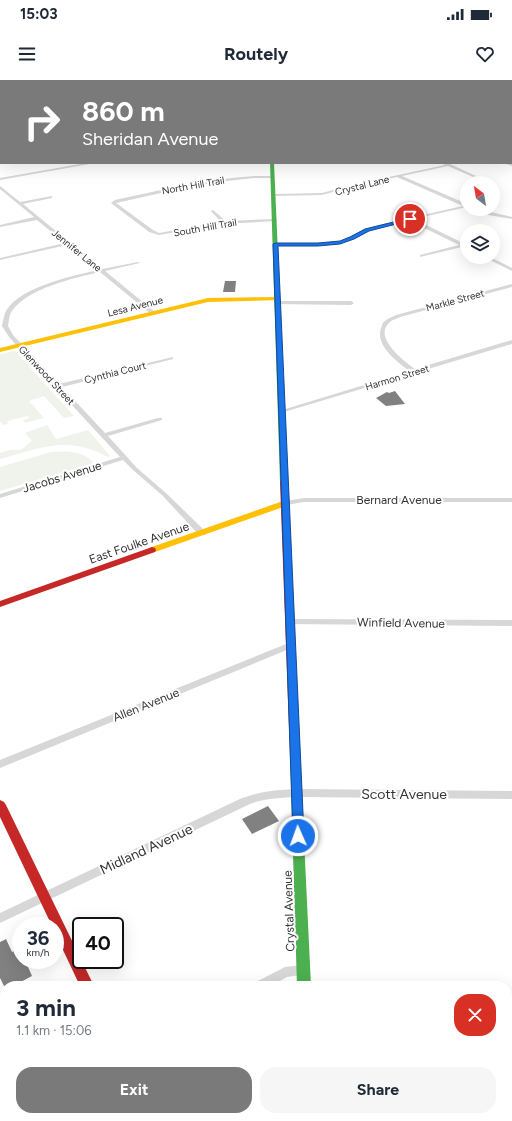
<!DOCTYPE html>
<html lang="en">
<head>
<meta charset="utf-8">
<style>
	body { margin:0; font-family:Figtree,sans-serif; background:#f6f6f7; color:#1f2937; height:100vh; display:flex; flex-direction:column; font-size:15px; white-space:nowrap }
	* { box-sizing:border-box; margin:0 }
	p { font-size:13px; color:#747a83 }
	.icon { flex:none; width:22px; height:22px; fill:none; stroke:currentColor; stroke-width:2; stroke-linecap:round; stroke-linejoin:round }
	.map { position:relative; flex:1; overflow:hidden }
	.panel { position:absolute; left:0px; top:901px; width:512px; height:140px; display:flex; flex-direction:column; background:#fff; border-radius:16px 16px 0 0; box-shadow:0 4px 16px #0002 }
	.panel>* { flex:none }
	.banner { position:absolute; left:0px; top:0px; width:512px; height:84px; box-shadow:0 4px 16px #0002; background:#7a7a7a; color:#fff; overflow:hidden }
	.needle { width:26px; rotate:329deg }
	.controls { position:absolute; left:460px; top:96px; display:grid; gap:8px }
	.controls a { display:grid; place-items:center; width:40px; height:40px; border-radius:50%; background:#fff; box-shadow:0 4px 16px #0002; font-size:20px }
	.speed { position:absolute; left:12px; top:837px; display:flex; gap:8px; font-size:20px; font-weight:700; text-align:center }
	.speed>* { display:grid; place-content:center; width:52px; height:52px; border-radius:50%; background:#fff; box-shadow:0 4px 16px #0002; line-height:1 }
	.speed small { font-size:10px; font-weight:400 }
	.speed .limit { border:2px solid #111; border-radius:6px; background:#fff; color:#111 }
	.pin { position:absolute; display:grid; place-items:center; width:34px; height:34px; color:#fff; margin:-17px; border:2px solid #fff; border-radius:50%; box-shadow:0 1px 4px #0007 }
	.me { position:absolute; width:44px; margin:-22px; rotate:358deg; stroke-linejoin:round; filter:drop-shadow(0 0 3px #0008) }
	.turn { display:flex; align-items:center; gap:14px; height:84px; padding:0 16px; font-size:18px }
	.turn .icon { width:52px; height:52px; stroke-width:2.5 }
	.turn b { display:block; font-size:28px; line-height:34px }
	.round { display:grid; place-items:center; flex:none; width:42px; height:42px; border-radius:16px; background:#f6f6f7 }
	.head { display:flex; align-items:center; justify-content:space-between; height:68px; padding:0 16px }
	h1 { font-size:24px; font-weight:700; line-height:30px }
	.cta { display:flex; gap:8px; margin-top:auto; padding:8px 16px }
	.cta a { flex:1; height:46px; border-radius:16px; background:#7a7a7a; color:#fff; font-size:16px; font-weight:700; line-height:46px; text-align:center }
	.cta a+a { background:#f6f6f7; color:#1f2937 }
	.status { display:flex; justify-content:space-between; align-items:center; height:28px; padding:0 20px; background:#fff; direction:ltr }
	.status svg { height:11px; fill:currentColor }
	header { display:flex; justify-content:space-between; align-items:center; height:52px; padding:0 16px; background:#fff; font-size:18px; font-weight:700 }
	.map>svg:first-child { display:block }
</style>
</head>
<body>
<div class="status"><b>15:03</b><svg viewBox="0 0 49 12"><path d="M0 12V9h3v3zM5 12V6h3v6zM10 12V3h3v9zM15 12V0h3v12zM26 1h20v11H26zM47 4h2v5h-2z"/></svg></div>
<header><svg class="icon" aria-label="menu" viewBox="0 0 24 24"><path d="M4 6h16M4 12h16M4 18h16"/></svg>Routely<svg class="icon" aria-label="heart" viewBox="0 0 24 24"><path d="M12 20l-8-8c-3-5 5-10 8-4 3-6 11-1 8 4z"/></svg></header>
<div class="map">
<svg width="512" height="1041" viewBox="0 0 512 1041">
	<rect width="100%" height="100%" fill="#fff"/>
	<g fill="#f0f3ec">
		<polygon points="15,271 74,336 64,338 44,316 29,321 44,338 25,343 23,340 29,338 28,336 7,341 8,344 3,345 0,341 0,274"/>
		<path d="M47 345 56 359 88 350 110 376 108 377C68 355 41 368 0 379V373L9 370H21L32 361 25 353Z"/>
		<path d="M51 372C67 371 82 370 94 383L0 411V387Z"/>
	</g>
	<g fill="#818181">
		<polygon points="225,201 236,201 235,212 223,212"/>
		<polygon points="395,311 405,324 386,326 376,318 387,312 389,313"/>
		<polygon points="268,726 279,741 252,754 242,739"/>
		<polygon points="6,859 12,872 21,867 21,880 25,880 32,896 13,906 4,906 0,898 0,862"/>
	</g>
	<g fill="none" stroke-linecap="round" stroke-linejoin="round">
		<g fill="#d7d7d7" fill-rule="evenodd">
			<polygon points="89,0 96,0 87,1"/>
			<polygon points="132,0 136,0 138,1 134,1"/>
			<polygon points="363,0 367,0 362,1"/>
			<polygon points="376,0 380,0 375,1"/>
			<rect x="511" y="10" width="1" height="2"/>
			<rect x="511" y="38" width="1" height="2"/>
			<rect x="0" y="50" width="1" height="3"/>
			<polygon points="86,83 95,83 0,100 0,98"/>
			<polygon points="442,83 450,84 476,96 473,97 448,86 402,96 467,124 467,127 414,139 467,165 467,168 462,167 420,177 420,175 459,165 410,141 377,148 340,163 318,166 276,166 274,165 276,164 318,164 339,161 374,146 463,126 397,97 352,107 322,115 274,116 272,115 274,114 322,113 351,105 445,85"/>
			<polygon points="505,83 512,84 512,86 506,84"/>
			<path d="M254 96H273L275 97 273 98H254L217 102 179 109 116 123 153 150 159 153 221 142 211 131 213 130 226 141 275 139 277 140V141L222 144 159 155 149 152 111 123 115 120C161 110 207 99 254 96Z"/>
			<path d="M0 106 20 122 52 116V118L23 124 102 189 138 182 140 183 105 191 155 232V234H151L100 192C74 198 28 208 12 231 9 235 9 241 8 246L13 255 59 304 173 277V279L62 307 105 353 158 338H162V340L108 356 137 388 167 414 205 451 206 453 205 455H199L163 416 133 390 123 380 0 418V414L120 377 9 257 2 246C3 241 4 235 6 231 20 207 72 196 98 190L67 165 0 180V178L65 163 37 140 0 147V145L34 137 0 109Z"/>
			<polygon points="472,129 478,129 512,137 512,139 488,135"/>
			<polygon points="484,177 490,177 512,188 512,191"/>
			<path d="M512 204V207L400 237C397 239 391 240 389 243 373 258 405 282 415 289L512 260V264L284 332 282 333 279 331 410 291C397 282 373 264 382 246 382 244 383 242 385 241 388 238 393 237 396 235Z"/>
			<polygon points="278,221 351,221 354,223 351,225 276,224 276,222"/>
			<polygon points="304,418 512,418 512,422 304,422 286,425 282,423 286,421"/>
			<polygon points="290,539 512,540 512,546 287,544 286,542"/>
			<polygon points="291,562 295,565 294,567 0,688 0,680"/>
			<path d="M297 709 512 711V719L297 717C280 718 265 718 250 724L0 843V833L242 718C263 711 276 710 297 709Z"/>
			<polygon points="303,885 307,886 309,890 307,894 287,897 271,906 254,906 256,902 285,887"/>
			<polygon points="15,1036 34,1036 32,1041 13,1041"/>
		</g>
		<g fill="#4caf50" fill-rule="evenodd">
			<polygon points="270,83 274,83 288,402 284,404 280,402"/>
			<polygon points="295,671 299,672 300,675 311,906 297,906 290,675 291,672"/>
		</g>
		<g fill="#ffc107" fill-rule="evenodd">
			<polygon points="266,0 270,0 271,1 267,1"/>
			<polygon points="278,217 280,218 280,220 208,222 0,272 0,268 208,218"/>
			<polygon points="283,421 286,421 290,423 289,425 155,472 149,472 148,470 149,468"/>
			<rect x="507" y="963" width="5" height="14"/>
		</g>
		<g fill="#c62828" fill-rule="evenodd">
			<polygon points="281,400 284,400 288,402 300,675 299,678 295,679 291,678 290,675 280,402"/>
			<polygon points="152,467 155,468 156,470 155,472 0,527 0,521"/>
			<polygon points="0,720 4,722 6,725 94,906 80,906 55,853 55,846 52,846 0,737"/>
			<polygon points="143,1036 157,1036 159,1041 145,1041"/>
			<rect x="301" y="1036" width="14" height="5"/>
		</g>
	</g>
	<polygon fill="#1a73e8" stroke="#114b97" points="410,138 412,140 369,151 354,159 340,164 318,166 278,166 304,756 303,760 298,761 294,760 293,756 273,164 276,163 318,163 340,161 350,157 365,149"/>
	<g text-anchor="middle" stroke-width="4" stroke-linejoin="round" paint-order="stroke">
		<g font-size="10" fill="#333" stroke="#fff">
			<text transform="translate(193 105) rotate(-10)" y="4">North Hill Trail</text>
			<text transform="translate(362 105) rotate(-14)" y="4">Crystal Lane</text>
			<text transform="translate(205 147) rotate(-10)" y="4">South Hill Trail</text>
			<text transform="translate(77 170) rotate(39)" y="4">Jennifer Lane</text>
			<text transform="translate(455 220) rotate(-15)" y="4">Markle Street</text>
			<text transform="translate(135 226) rotate(-14)" y="4">Lesa Avenue</text>
			<text transform="translate(115 292) rotate(-14)" y="4">Cynthia Court</text>
			<text transform="translate(47 295) rotate(47)" y="4">Glenwood Street</text>
			<text transform="translate(397 297) rotate(-17)" y="4">Harmon Street</text>
		</g>
		<g font-size="12" fill="#333" stroke="#fff">
			<text transform="translate(62 397) rotate(-17)" y="4">Jacobs Avenue</text>
			<text x="399" y="424">Bernard Avenue</text>
			<text transform="translate(139 463) rotate(-19)" y="4">East Foulke Avenue</text>
			<text transform="translate(401 543) rotate(1)" y="4">Winfield Avenue</text>
			<text transform="translate(146 625) rotate(-22)" y="4">Allen Avenue</text>
			<text transform="translate(289 831) rotate(-92)" y="4">Crystal Avenue</text>
		</g>
		<g font-size="14" fill="#333" stroke="#fff">
			<text x="404" y="719">Scott Avenue</text>
			<text transform="translate(146 769) rotate(-25)" y="5">Midland Avenue</text>
		</g>
	</g>
</svg>
<div class="controls">
<a><svg class="needle" viewBox="-14 -14 28 28"><path d="M0-13l5 13h-10z" fill="#e53935"/><path d="M0 13l5-13h-10z" fill="#747a83"/></svg></a>
<a><svg class="icon" aria-label="layers" viewBox="0 0 24 24"><path d="M12 4l9 5-9 5-9-5zM3 14l9 5 9-5"/></svg></a>
</div>
<div class="speed"><div>36<small>km/h</small></div><div class="limit">40</div></div>
<div class="pin" style="left:410px;top:139px;background:#d93025"><svg class="icon" aria-label="arrive" viewBox="0 0 24 24"><path d="M6 21V4h12l-3 4 3 4H6"/></svg></div>
<svg class="me" style="left:298px;top:756px" viewBox="-20 -20 40 40"><circle r="17" fill="#1a73e8" stroke="#fff" stroke-width="3"/><path d="M0-11L8 9 0 5-8 9z" fill="#fff"/></svg>
<div class="banner">
<div class="turn"><svg class="icon" aria-label="right" viewBox="0 0 24 24"><path d="M7 20v-9h11M14 6l5 5-5 5"/></svg><div><b>860 m</b>Sheridan Avenue</div></div>
</div>
<section class="panel">
<div class="head"><div><h1>3 min</h1><p>1.1 km · 15:06</p></div><a class="round" style="background:#d93025;color:#fff"><svg class="icon" aria-label="close" viewBox="0 0 24 24"><path d="M6 6l12 12M18 6L6 18"/></svg></a></div>
<div class="cta"><a>Exit</a><a>Share</a></div>
</section>
</div>
</body>
</html>
